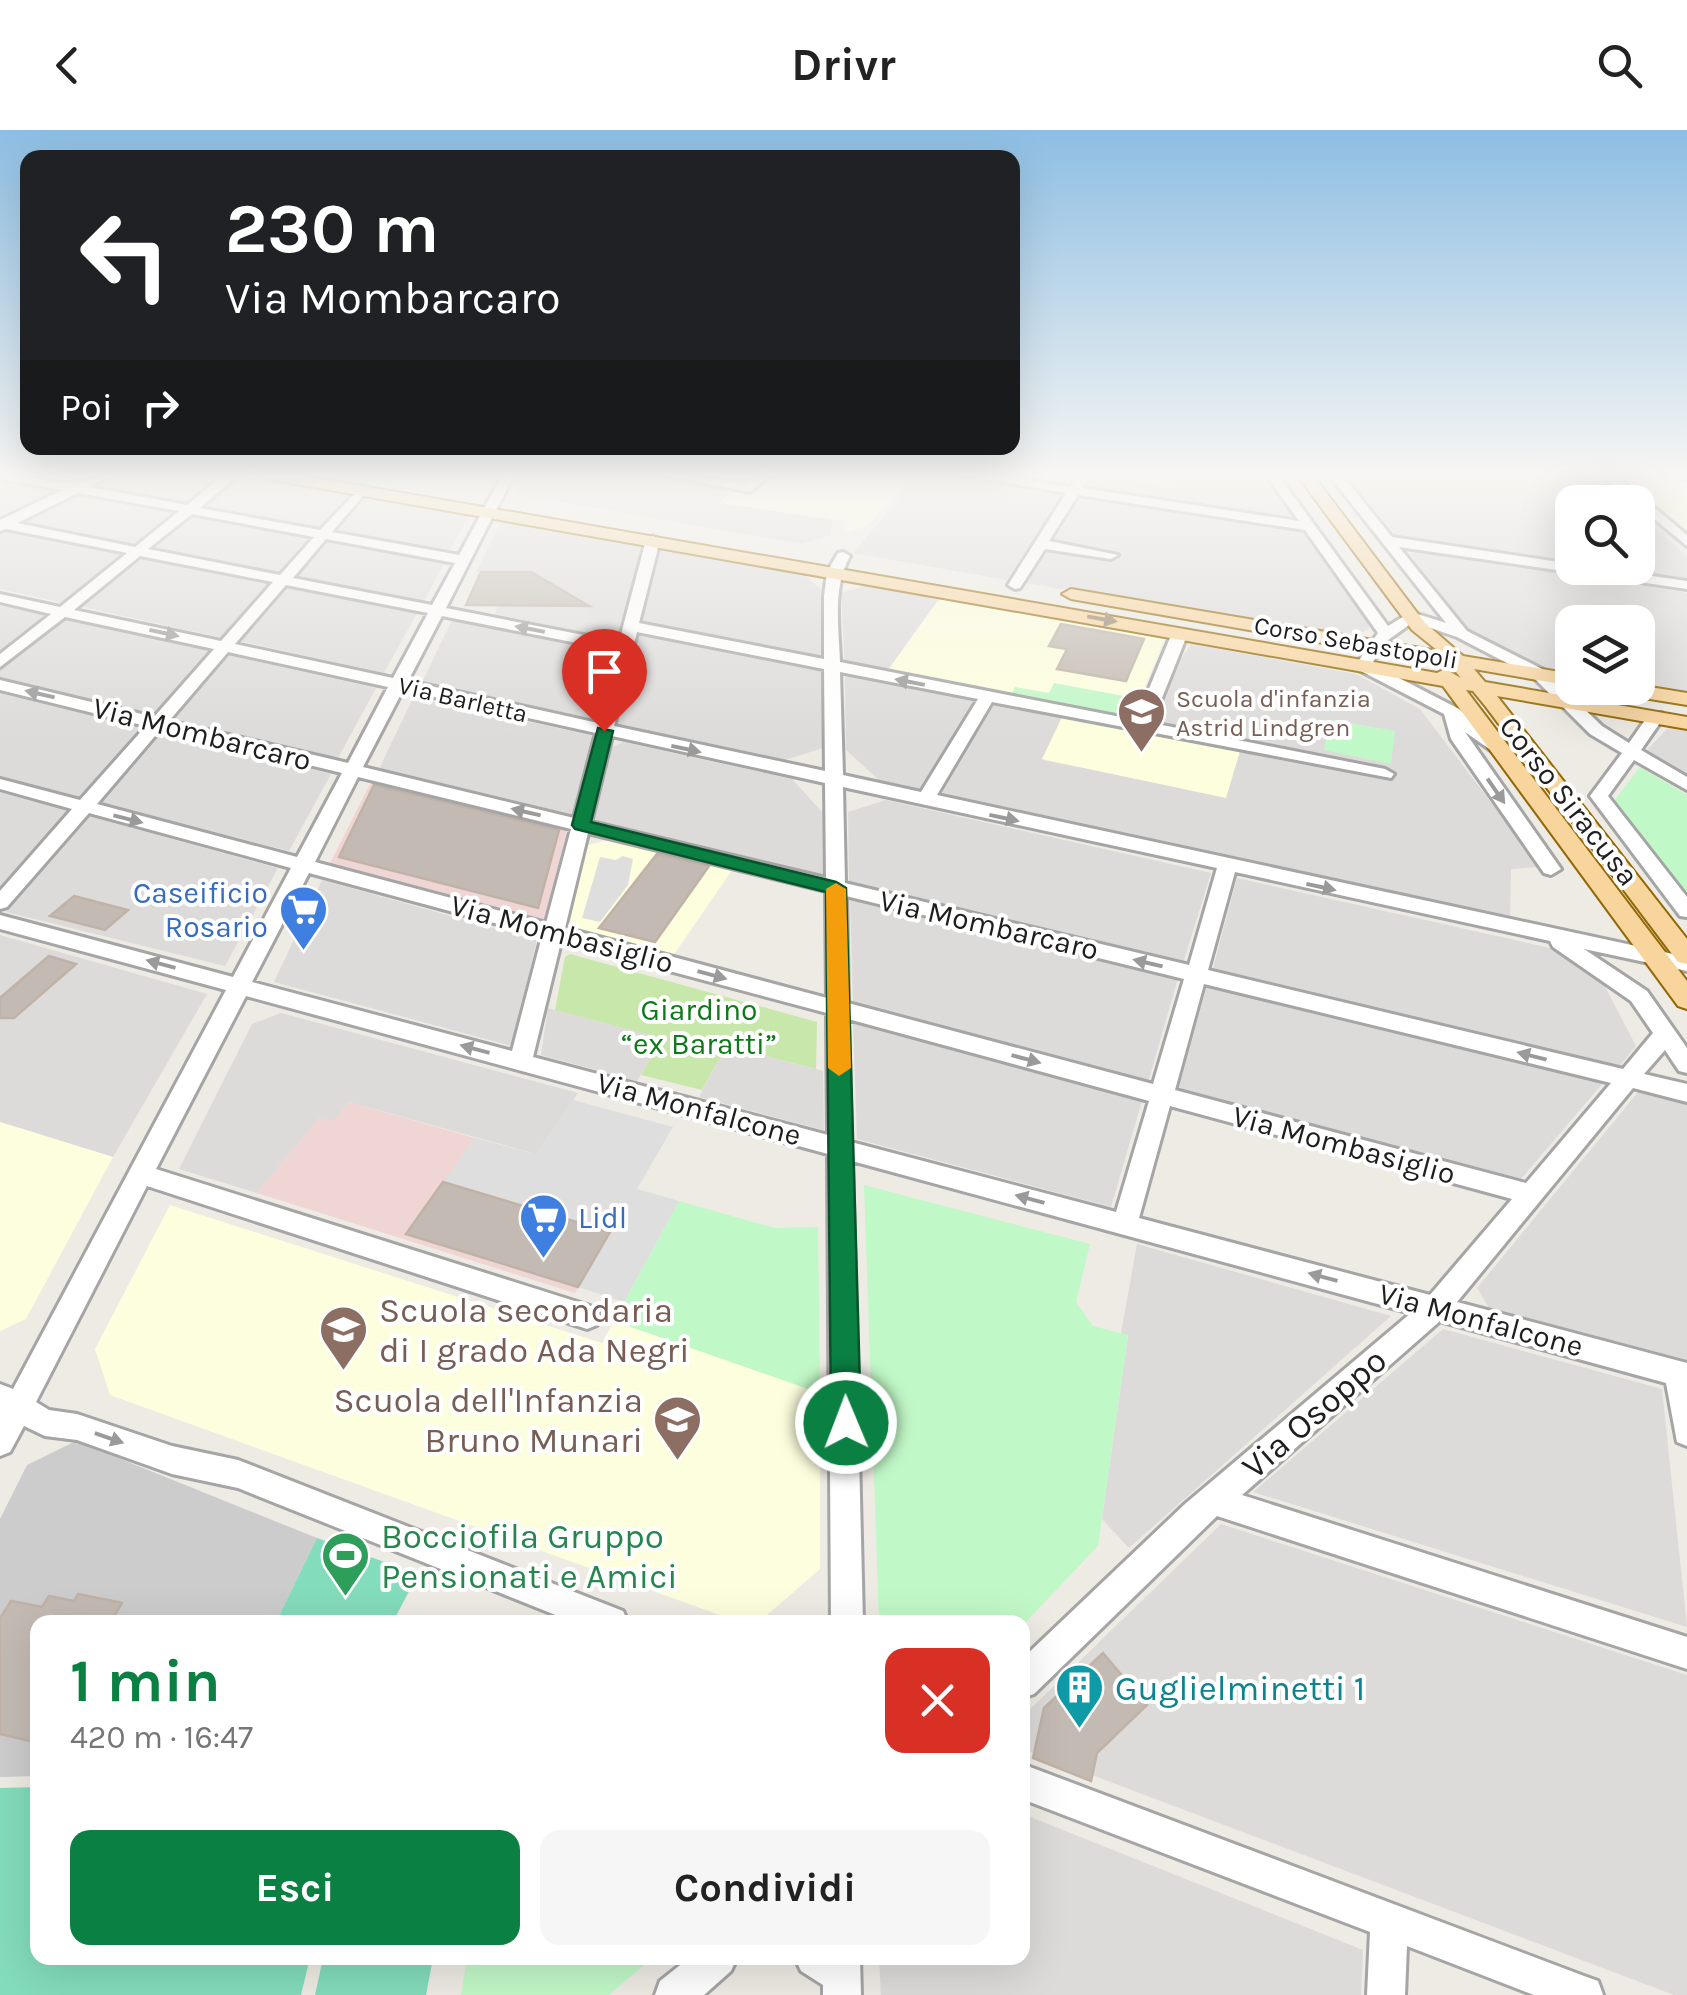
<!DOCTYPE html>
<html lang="it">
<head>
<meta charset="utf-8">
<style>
	body { margin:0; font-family:Karla,sans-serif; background:#f6f6f6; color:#222; height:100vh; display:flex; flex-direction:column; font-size:38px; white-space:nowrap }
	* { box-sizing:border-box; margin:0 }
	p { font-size:32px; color:#767676 }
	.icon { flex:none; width:55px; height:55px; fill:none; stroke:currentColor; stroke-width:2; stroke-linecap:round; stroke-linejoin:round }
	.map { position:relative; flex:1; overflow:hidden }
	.sheet { position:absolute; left:30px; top:1485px; width:1000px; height:350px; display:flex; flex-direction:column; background:#fff; border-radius:20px; box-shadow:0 10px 40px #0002 }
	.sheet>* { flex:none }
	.hud { position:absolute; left:20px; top:20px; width:1000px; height:305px; border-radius:20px; box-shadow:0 10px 40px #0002; background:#202124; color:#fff; overflow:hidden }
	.buttons { position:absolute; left:1555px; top:355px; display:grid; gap:20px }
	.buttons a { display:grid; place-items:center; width:100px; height:100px; border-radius:20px; background:#fff; box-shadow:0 10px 40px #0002; font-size:50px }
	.pin { position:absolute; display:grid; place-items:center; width:85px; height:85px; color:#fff; margin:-102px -42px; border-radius:50% 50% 50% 0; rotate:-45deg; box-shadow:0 0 10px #0007 }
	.pin .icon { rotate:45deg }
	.me { position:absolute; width:110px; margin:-55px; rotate:359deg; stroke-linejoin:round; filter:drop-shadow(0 0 8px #0008) }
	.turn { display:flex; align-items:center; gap:35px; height:210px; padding:0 40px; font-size:45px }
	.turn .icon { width:130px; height:130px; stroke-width:2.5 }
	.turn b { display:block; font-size:70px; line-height:85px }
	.then { display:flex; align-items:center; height:95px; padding:0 40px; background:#0003; gap:20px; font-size:38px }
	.round { display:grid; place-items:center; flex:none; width:105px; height:105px; border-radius:20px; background:#f6f6f6 }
	.head { display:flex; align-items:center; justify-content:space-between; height:170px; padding:0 40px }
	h1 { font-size:60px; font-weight:700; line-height:75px; color:#0b8043 }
	.action { display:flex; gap:20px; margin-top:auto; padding:20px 40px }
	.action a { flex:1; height:115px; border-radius:20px; background:#0b8043; color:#fff; font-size:40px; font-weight:700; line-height:115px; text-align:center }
	.action a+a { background:#f6f6f6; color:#222 }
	header { display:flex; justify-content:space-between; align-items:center; height:130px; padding:0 40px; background:#fff; font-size:45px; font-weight:700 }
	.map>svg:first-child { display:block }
</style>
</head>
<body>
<header><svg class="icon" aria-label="back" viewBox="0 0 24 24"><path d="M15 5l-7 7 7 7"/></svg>Drivr<svg class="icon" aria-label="search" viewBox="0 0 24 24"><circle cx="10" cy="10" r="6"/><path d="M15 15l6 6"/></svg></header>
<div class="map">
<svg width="1687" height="1865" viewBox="0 0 1687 1865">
	<rect width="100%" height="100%" fill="#eeebe4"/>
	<g fill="#dcdbda">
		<polygon points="110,345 219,345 220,348 185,376 86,357"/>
		<polygon points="525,345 648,345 735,359 720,372 832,390 831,405 802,414 515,364"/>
		<polygon points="919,345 938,345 1062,364 1007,450 853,423"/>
		<polygon points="1093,345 1172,357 1179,345 1266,345 1297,389 1084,358"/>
		<polygon points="1347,345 1593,345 1625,372 1572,372 1572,431 1395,404"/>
		<polygon points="251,347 350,365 319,401 199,379 234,350"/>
		<polygon points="0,349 5,351 56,361 0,385"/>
		<polygon points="75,363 178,383 135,416 17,393"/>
		<polygon points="1080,366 1304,401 1367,488 1369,499 1350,507 1025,453"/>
		<polygon points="365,367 469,386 448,424 333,403"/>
		<polygon points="1638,383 1687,426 1687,448 1617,438 1638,438"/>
		<polygon points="190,385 312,408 280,444 149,419"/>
		<polygon points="501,391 641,416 618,512 586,506 598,492 531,443 476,442"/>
		<polygon points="5,399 125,424 64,473 0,459 0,401"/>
		<polygon points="327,410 445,432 423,473 294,448"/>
		<polygon points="1418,419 1687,463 1687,565 1638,556 1638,492 1572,492 1572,545 1548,541 1475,507 1410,424"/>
		<polygon points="667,420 802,444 821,459 823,527 641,492 657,423"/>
		<polygon points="139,427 272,453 224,508 78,476"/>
		<polygon points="287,456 417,483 384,543 240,511"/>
		<polygon points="864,456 939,469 885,544 845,537 841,463"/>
		<polygon points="0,474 50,485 0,524"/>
		<polygon points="64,488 211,521 154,585 0,547 0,540"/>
		<polygon points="452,490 616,523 599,590 422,552"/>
		<polygon points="639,502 823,538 823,618 785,630 617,594"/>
		<polygon points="1191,514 1356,544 1420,579 1540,737 1511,739 1510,788 942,663 995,572 1063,585 1043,630 1226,667 1240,621 1392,651 1392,642 1154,595 1173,541"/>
		<polygon points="228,525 376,558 338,628 172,589"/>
		<polygon points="845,542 977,568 924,660 879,650 846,620"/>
		<polygon points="0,561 144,596 81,668 0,646"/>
		<polygon points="414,566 593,606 573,685 379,639"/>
		<polygon points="1668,598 1687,601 1687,648 1645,622"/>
		<polygon points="161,601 331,644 289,721 100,672"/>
		<polygon points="623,612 792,649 823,683 823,745 594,690 612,617"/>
		<polygon points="0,662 69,681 0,759"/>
		<polygon points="886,670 1211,743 1183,833 849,753 848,682"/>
		<polygon points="88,686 278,738 225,836 6,782"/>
		<polygon points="1237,748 1559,820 1598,843 1636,916 1618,938 1213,838"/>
		<polygon points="322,750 537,810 512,916 274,852"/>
		<polygon points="850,769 1178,848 1148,953 853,874"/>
		<polygon points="0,805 207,864 113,1027 0,992"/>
		<polygon points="1207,856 1603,953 1521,1049 1178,960"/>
		<polygon points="548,878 663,908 637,951 541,925"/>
		<polygon points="281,883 578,963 536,1024 349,972 333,992 319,988 257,1063 179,1039 252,894"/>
		<polygon points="853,893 1142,971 1111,1077 857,1009"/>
		<polygon points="750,922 823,941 824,1000 699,967 719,929"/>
		<polygon points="1639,961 1687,973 1687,1230 1489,1178 1477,1158"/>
		<polygon points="1137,1114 1391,1186 1129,1418 1102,1389 1128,1206 1121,1203"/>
		<polygon points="1443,1199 1662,1259 1687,1497 1253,1362"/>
		<polygon points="1221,1394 1687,1545 1687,1865 1674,1865 1023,1619 1023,1586"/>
		<polygon points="1023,1684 1363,1820 1361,1865 881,1865 879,1828 1022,1828"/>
	</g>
	<g fill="#efd5d3">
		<polygon points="371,652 567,700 544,792 329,735"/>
		<polygon points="349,972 475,1008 444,1052 611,1102 575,1163 257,1063 319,988 333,991"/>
	</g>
	<g fill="#fdfedd">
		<polygon points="777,345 911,345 868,396 844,403 845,391 719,373 732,361 756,365"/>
		<polygon points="1620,345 1687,351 1687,401"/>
		<polygon points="939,469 1165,509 1130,592 885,544"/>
		<polygon points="1063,585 1240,621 1226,668 1042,629"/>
		<polygon points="608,710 732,740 673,826 568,797 588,715"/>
		<polygon points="0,992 113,1027 26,1189 0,1201"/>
		<polygon points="170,1075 602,1213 614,1191 820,1263 820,1439 759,1492 739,1492 110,1265 95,1219"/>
	</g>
	<polygon fill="#ccc" points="76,1311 317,1408 276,1492 38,1492 37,1646 0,1647 0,1389 27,1335"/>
	<polygon fill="#c7e8aa" points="570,824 817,892 816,939 750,922 719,929 702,960 641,945 662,908 555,880 565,827"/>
	<g fill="#c1f8c7">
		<polygon points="1054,553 1140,569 1130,592 1009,569 1015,557 1049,563"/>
		<polygon points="1334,590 1395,601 1391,634 1324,620 1328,594"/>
		<polygon points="1640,637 1687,665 1687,764 1614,671"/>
		<polygon points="864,1055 1090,1114 1076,1172 1093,1196 1128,1205 1098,1416 1023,1495 879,1492"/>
		<polygon points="679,1071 775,1098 818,1097 820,1263 614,1191"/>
		<polygon points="467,1828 653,1828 609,1865 461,1865"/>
	</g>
	<g fill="#83dcbc">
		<polygon points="317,1408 418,1444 393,1492 276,1492"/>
		<polygon points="37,1657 38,1828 310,1828 301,1865 0,1865 0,1658"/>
		<polygon points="323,1828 433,1828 426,1865 315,1865"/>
	</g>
	<g fill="#dedede">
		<polygon points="498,475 584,476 599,492 588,503 495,484"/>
		<polygon points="623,726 633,729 628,755 600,792 582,788 600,727 616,730"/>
		<polygon points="573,970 673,997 637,1059 679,1071 624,1172 578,1157 610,1102 443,1052 475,1008 536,1024"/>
	</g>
	<g fill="#c3bbb3" stroke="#c0b2a6" stroke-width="2.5">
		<polygon points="481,442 531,442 589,476 466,475"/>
		<polygon points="1061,494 1144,509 1126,551 1057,539 1067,519 1049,516"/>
		<polygon points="374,655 559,700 538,778 339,727"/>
		<polygon points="657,724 709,736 655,812 599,798"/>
		<polygon points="74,766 128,780 105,800 50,786"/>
		<polygon points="49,826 76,834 14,888 0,888 0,868"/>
		<polygon points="443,1052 610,1102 578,1157 406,1104"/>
		<polygon points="78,1464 122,1473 111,1492 38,1492 38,1613 0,1604 0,1488 11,1471 42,1477 49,1466 74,1471"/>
		<polygon points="1103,1523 1147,1575 1097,1623 1091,1651 1033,1628 1044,1578"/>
	</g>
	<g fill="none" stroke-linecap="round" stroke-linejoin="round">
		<defs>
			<g id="minor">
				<path d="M0 345C24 345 45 351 68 353 82 355 94 345 109 345L89 357 187 375 224 345H238L200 378 320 400 362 356 368 360 332 402 459 425 502 345H514L446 478 619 512 646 410 653 406 660 410 639 493 824 529V466L827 442 838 423 843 422 850 426C832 458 839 497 840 532L1136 590 1172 503 1185 500 1188 503 1152 593 1385 639 1394 644 1391 648 992 572 937 665 1687 827V841L1584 819 1647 861 1687 918V943L1679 941 1665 920 1644 944 1687 954V972L1633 958 1457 1172 1687 1233V1316L1677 1312 1666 1253 1440 1191 1242 1365 1687 1507V1539L1217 1386 1034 1564 1022 1568V1529L1185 1374 1411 1183 852 1031 863 1492H831L828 1024 246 866 156 1039 587 1175 597 1179 600 1187 597 1195 587 1199 147 1056 36 1272 49 1280 77 1284 172 1316 238 1330 623 1481 628 1492H573L238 1358 172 1344 77 1310 45 1306 24 1296 10 1322 0 1326V1254L13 1259 226 860 0 799V785L233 847 291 738 89 683 7 777 0 779V761L72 679 0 659V649L80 670 146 596 0 560V550L154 587 214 519 65 487 0 537V524L51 484 0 472V464L60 477 127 423 6 399 0 401V390L63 360 2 349ZM78 363 179 381 135 417 17 393ZM192 384 314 407 280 445 148 419ZM326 409 455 433 432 475 293 448ZM140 426 273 452 221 511 74 480ZM286 455 428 483 393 548 235 514ZM442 486 617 521 598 593 408 551ZM637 502 824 539 825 641 614 596ZM228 522 388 557 348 633 169 591ZM840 542 978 569 921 662 843 645ZM403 560 596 603 574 688 363 637ZM161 599 342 643 297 727 97 674ZM612 606 825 653 826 748 591 692ZM358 647 571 699 546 793 315 732ZM843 657 1217 738 1189 835 845 753ZM588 703 826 761 827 868 565 798ZM1235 742 1550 811 1553 817 1631 871 1653 903 1623 939 1208 840ZM309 743 542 806 512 921 252 852ZM846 766 1184 849 1153 954 848 873ZM561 812 827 883 828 1005 533 927ZM1204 854 1611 953 1526 1053 1175 960ZM848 889 1149 971 1116 1082 851 1012ZM1170 976 1512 1069 1430 1165 1139 1088Z"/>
				<polygon points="664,345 693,345 747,354 757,345 770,345 750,362"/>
				<polygon points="964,345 995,345 1070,357 1078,345 1090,345 1082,358 1299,391 1266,345 1278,345 1388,496 1411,482 1446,493 1329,345 1342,345 1392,407 1572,434 1572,438 1597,438 1687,451 1687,459 1399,417 1467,501 1544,540 1602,596 1629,613 1650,583 1662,583 1664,587 1641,620 1687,647 1687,660 1634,630 1608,666 1687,767 1687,787 1680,786 1590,666 1622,623 1590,604 1532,546 1457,507 1413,492 1384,513 1372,534 1459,579 1488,605 1507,615 1507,623 1495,623 1465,602 1561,739 1551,745 1544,743 1451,609 1444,584 1357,539 1355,536 1378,503 1305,400 1078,365 1049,411 1118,425 1111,429 1045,419 1020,458 1015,459 1008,455 1066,363"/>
				<polygon points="1601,345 1615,345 1687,405 1687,416"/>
				<polygon points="1676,345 1687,345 1687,350 1678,348"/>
				<polygon points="1022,1634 1584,1846 1598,1851 1603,1865 1534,1865 1407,1816 1405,1865 1367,1865 1370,1802 1022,1669"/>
				<polygon points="689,1828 737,1828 731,1841 704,1865 655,1865 660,1851"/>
				<polygon points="795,1828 860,1828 861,1865 823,1865 823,1855 801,1841"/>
			</g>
			<g id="major">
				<polygon points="265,345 299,345 1437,543 1445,539 1461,548 1450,535 1071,469 1062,464 1071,459 1438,521 1412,500 1297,345 1313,345 1424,492 1463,526 1572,544 1572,556 1474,539 1485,552 1687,587 1687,599 1497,566 1687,809 1687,834 1678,832 1486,577 1473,561 1466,560 1687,851 1687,879 1678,876 1443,556 273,350"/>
				<polygon points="1638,555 1687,563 1687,575 1619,564 1609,558"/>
			</g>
		</defs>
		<use href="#minor" stroke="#a5a5a5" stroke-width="6"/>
		<use href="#major" stroke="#936804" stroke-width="4"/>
		<use href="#minor" fill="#fff" fill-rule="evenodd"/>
		<use href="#major" fill="#f9d59e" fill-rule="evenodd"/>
	</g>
	<defs><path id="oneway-solid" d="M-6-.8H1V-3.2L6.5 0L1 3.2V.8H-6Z" transform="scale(2.5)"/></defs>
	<use fill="#968364" href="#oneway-solid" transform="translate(1102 489) rotate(10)"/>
	<g fill="#9a9a9a">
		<use href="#oneway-solid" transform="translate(530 499) rotate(-169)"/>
		<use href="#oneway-solid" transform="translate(164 503) rotate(12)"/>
		<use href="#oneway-solid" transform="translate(910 552) rotate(-169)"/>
		<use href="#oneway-solid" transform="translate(40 564) rotate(-167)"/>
		<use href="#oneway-solid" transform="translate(686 619) rotate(12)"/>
		<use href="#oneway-solid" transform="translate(1496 661) rotate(55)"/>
		<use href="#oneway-solid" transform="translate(526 682) rotate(-167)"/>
		<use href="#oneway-solid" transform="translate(1004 688) rotate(12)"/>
		<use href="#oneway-solid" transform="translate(128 689) rotate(14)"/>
		<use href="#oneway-solid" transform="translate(1321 757) rotate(12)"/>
		<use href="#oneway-solid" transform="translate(1148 833) rotate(-167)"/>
		<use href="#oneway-solid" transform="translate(161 834) rotate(-165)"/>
		<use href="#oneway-solid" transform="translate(712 845) rotate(15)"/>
		<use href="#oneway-solid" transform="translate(475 919) rotate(-165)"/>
		<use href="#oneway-solid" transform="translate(1532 926) rotate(-166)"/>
		<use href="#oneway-solid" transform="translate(1026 929) rotate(15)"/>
		<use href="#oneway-solid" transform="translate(1030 1069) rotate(-165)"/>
		<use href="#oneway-solid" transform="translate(1323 1147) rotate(-165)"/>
		<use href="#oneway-solid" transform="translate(109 1308) rotate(19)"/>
	</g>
	<linearGradient id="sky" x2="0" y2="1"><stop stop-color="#8dbee3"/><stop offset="0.57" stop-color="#f7f6f3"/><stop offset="1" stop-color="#f7f6f3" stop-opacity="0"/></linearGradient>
	<rect width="1687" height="606" fill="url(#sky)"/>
	<polygon fill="#0b8043" stroke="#07532c" stroke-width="2.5" points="598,598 613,601 591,692 836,752 846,758 861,1293 856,1303 846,1307 836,1303 831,1293 826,762 575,699 572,695"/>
	<polygon fill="#f59e0b" points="836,753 846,759 851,938 839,946 828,938 826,759"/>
	<defs>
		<symbol id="school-pin" viewBox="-11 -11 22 30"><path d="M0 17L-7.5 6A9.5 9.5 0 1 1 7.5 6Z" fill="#8d6e63" stroke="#fff"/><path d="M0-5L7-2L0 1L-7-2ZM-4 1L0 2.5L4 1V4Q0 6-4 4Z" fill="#fff"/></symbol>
		<symbol id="supermarket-pin" viewBox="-11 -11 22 30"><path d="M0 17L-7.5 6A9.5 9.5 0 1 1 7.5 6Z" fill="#3f7fe0" stroke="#fff"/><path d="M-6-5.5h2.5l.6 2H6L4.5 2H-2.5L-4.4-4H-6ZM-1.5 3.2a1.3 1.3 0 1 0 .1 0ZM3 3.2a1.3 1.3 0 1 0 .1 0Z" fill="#fff"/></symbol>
		<symbol id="stadium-pin" viewBox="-11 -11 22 30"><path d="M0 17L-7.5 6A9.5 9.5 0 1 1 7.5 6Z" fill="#2e9e5b" stroke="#fff"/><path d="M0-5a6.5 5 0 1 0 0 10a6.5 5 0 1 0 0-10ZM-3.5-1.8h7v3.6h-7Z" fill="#fff"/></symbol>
		<symbol id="building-pin" viewBox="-11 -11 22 30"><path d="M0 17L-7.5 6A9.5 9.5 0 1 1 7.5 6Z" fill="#0f9aa8" stroke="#fff"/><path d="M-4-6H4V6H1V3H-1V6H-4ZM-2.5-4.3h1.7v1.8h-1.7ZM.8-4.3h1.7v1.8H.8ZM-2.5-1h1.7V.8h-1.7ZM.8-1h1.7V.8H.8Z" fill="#fff"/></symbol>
	</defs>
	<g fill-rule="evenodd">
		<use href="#school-pin" x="1114" y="554" width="55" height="75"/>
		<use href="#supermarket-pin" x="276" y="752" width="55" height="75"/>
		<use href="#supermarket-pin" x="516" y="1060" width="55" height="75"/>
		<use href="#school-pin" x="316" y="1172" width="55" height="75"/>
		<use href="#school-pin" x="650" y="1262" width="55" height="75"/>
		<use href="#stadium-pin" x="318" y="1398" width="55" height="75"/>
		<use href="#building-pin" x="1052" y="1530" width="55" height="75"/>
	</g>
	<g text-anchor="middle" stroke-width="8" stroke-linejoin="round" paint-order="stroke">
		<g font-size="25" fill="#1e1e1e" stroke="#fff">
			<text transform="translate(1356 512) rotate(10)" y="9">Corso Sebastopoli</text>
			<text transform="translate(463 569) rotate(13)" y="9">Via Barletta</text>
		</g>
		<g font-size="25" fill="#785e54" stroke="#fff" text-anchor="start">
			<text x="1176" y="577">Scuola d'infanzia<tspan x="1176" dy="29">Astrid Lindgren</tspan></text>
		</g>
		<g font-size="30" fill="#1e1e1e" stroke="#fff">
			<text transform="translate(202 604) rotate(14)" y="10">Via Mombarcaro</text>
			<text transform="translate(1569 671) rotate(52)" y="10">Corso Siracusa</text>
			<text transform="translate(989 795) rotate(13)" y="10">Via Mombarcaro</text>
			<text transform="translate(562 804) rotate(15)" y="10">Via Mombasiglio</text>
			<text transform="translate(699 979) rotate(15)" y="10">Via Monfalcone</text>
			<text transform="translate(1344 1015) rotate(15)" y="10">Via Mombasiglio</text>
			<text transform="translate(1481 1190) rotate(15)" y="10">Via Monfalcone</text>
		</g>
		<g font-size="30" fill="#366cbe" stroke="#fff" text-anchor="end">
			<text x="268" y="773">Caseificio<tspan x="268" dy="34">Rosario</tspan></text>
			<text x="578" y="1098" text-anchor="start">Lidl</text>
		</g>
		<g font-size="30" fill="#0e791a" stroke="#fff">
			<text x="699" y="890">Giardino<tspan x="699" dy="34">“ex Baratti”</tspan></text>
		</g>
		<g font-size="35" fill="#785e54" stroke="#fff" text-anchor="start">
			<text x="379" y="1192">Scuola secondaria<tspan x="379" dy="40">di I grado Ada Negri</tspan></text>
			<text x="643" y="1282" text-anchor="end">Scuola dell'Infanzia<tspan x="643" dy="40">Bruno Munari</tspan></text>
		</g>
		<g font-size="35" fill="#1e1e1e" stroke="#fff">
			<text transform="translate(1314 1283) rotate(-41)" y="12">Via Osoppo</text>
		</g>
		<g font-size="35" fill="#27864d" stroke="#fff" text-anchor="start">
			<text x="381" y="1418">Bocciofila Gruppo<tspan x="381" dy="40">Pensionati e Amici</tspan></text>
		</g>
		<g font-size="35" fill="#0d838f" stroke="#fff" text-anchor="start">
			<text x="1115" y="1570">Guglielminetti 1</text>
		</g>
	</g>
</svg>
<div class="buttons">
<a><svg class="icon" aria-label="search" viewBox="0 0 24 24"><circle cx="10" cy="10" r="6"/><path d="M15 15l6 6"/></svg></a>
<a><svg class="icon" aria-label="layers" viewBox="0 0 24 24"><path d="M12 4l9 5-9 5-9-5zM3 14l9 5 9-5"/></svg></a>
</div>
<div class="pin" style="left:604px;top:601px;background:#d93025"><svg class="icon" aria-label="arrive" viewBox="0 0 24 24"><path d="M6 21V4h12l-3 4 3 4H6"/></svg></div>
<svg class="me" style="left:846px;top:1293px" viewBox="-20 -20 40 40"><circle r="17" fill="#0b8043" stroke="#fff" stroke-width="3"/><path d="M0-11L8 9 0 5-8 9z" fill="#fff"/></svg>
<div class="hud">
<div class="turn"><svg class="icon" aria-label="left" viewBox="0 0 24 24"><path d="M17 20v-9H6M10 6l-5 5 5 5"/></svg><div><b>230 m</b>Via Mombarcaro</div></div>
<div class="then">Poi<svg class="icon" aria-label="right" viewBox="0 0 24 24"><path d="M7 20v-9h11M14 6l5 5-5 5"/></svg></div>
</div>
<section class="sheet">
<div class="head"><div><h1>1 min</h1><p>420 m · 16:47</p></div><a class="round" style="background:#d93025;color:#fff"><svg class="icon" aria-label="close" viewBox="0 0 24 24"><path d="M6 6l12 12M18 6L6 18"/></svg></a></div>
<div class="action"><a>Esci</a><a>Condividi</a></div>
</section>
</div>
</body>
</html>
